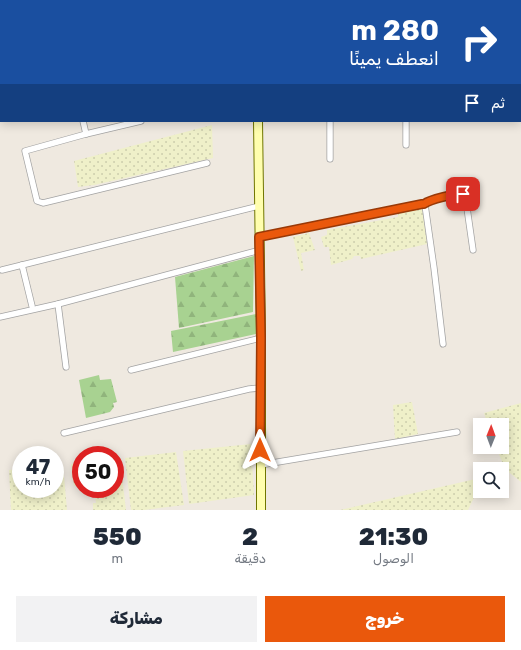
<!DOCTYPE html>
<html lang="ar">
<head>
<meta charset="utf-8">
<style>
	body { margin:0; font-family:Rubik,Cairo,sans-serif; background:#f2f2f3; color:#1f2937; direction:rtl; height:100vh; display:flex; flex-direction:column; font-size:15px; white-space:nowrap }
	* { box-sizing:border-box; margin:0 }
	p { font-size:13px; color:#747a83 }
	.icon { flex:none; width:22px; height:22px; fill:none; stroke:currentColor; stroke-width:2; stroke-linecap:round; stroke-linejoin:round }
	.map { position:relative; height:510px; overflow:hidden; direction:ltr }
	.sheet { display:flex; flex-direction:column; background:#fff; flex:1 }
	.sheet>* { flex:none }
	.top-card { position:absolute; left:0px; top:0px; width:521px; height:122px; box-shadow:0 2px 10px #0003; direction:rtl; background:#1a4fa0; color:#fff; overflow:hidden }
	.needle { width:26px; rotate:1deg }
	.buttons { position:absolute; left:473px; top:418px; display:grid; gap:8px }
	.buttons a { display:grid; place-items:center; width:36px; height:36px; border-radius:0px; background:#fff; box-shadow:0 2px 10px #0003; font-size:20px }
	.speed { position:absolute; left:12px; top:446px; display:flex; gap:8px; font-size:20px; font-weight:700; text-align:center }
	.speed>* { display:grid; place-content:center; width:52px; height:52px; border-radius:50%; background:#fff; box-shadow:0 2px 10px #0003; line-height:1 }
	.speed small { font-size:10px; font-weight:400 }
	.speed .limit { border:6px solid #d22; background:#fff; color:#111 }
	.pin { position:absolute; display:grid; place-items:center; width:34px; height:34px; color:#fff; margin:-17px; border-radius:8px; box-shadow:0 2px 6px #0006 }
	.me { position:absolute; width:44px; margin:-22px; rotate:0deg; stroke-linejoin:round; filter:drop-shadow(0 0 3px #0008) }
	.turn { display:flex; align-items:center; gap:14px; height:84px; padding:0 16px; font-size:18px }
	.turn .icon { width:52px; height:52px; stroke-width:2.5 }
	.turn b { display:block; font-size:28px; line-height:34px }
	.then { display:flex; align-items:center; height:38px; padding:0 16px; background:#0003; gap:8px; font-size:15px }
	.eta { display:flex; justify-content:space-evenly; align-items:center; height:68px; text-align:center }
	.eta b { font-size:24px; font-weight:800; line-height:28px }
	.button { display:flex; gap:8px; margin-top:auto; padding:8px 16px }
	.button a { flex:1; height:46px; border-radius:0px; background:#ea580c; color:#fff; font-size:16px; font-weight:800; line-height:46px; text-align:center }
	.button a+a { background:#f2f2f3; color:#1f2937 }
	.map>svg:first-child { display:block }
</style>
</head>
<body>
<div class="map">
<svg width="521" height="510" viewBox="0 0 521 510">
	<defs>
		<pattern id="farmland-dots" width="8" height="8" patternUnits="userSpaceOnUse"><rect width="8" height="8" fill="#eff0c9"/><path d="M2 2h.1M6 6h.1" fill="none" stroke="#cccdac" stroke-width="1.8" stroke-linecap="round"/></pattern>
		<pattern id="forest-firs" width="22" height="20" patternUnits="userSpaceOnUse"><rect width="22" height="20" fill="#a8d291"/><path d="M5 1l3.5 6h-7zM16 11l3.5 6h-7z" fill="#90b47c"/></pattern>
	</defs>
	<rect width="100%" height="100%" fill="#efe9e0"/>
	<g fill="url(#farmland-dots)">
		<polygon points="212,125 213,158 94,185 78,187 74,161"/>
		<polygon points="422,207 427,244 361,259 360,256 354,256 352,259 331,265 329,247 324,247 321,237 327,235 327,230 398,217 398,213"/>
		<polygon points="309,233 315,250 301,253 304,270 301,271 293,237"/>
		<polygon points="412,402 418,434 395,439 393,405"/>
		<polygon points="521,403 521,482 505,469 496,447 502,447 502,425 488,425 484,413"/>
		<polygon points="251,444 254,495 189,504 183,451"/>
		<polygon points="176,452 184,505 144,510 131,510 125,458"/>
		<polygon points="115,459 120,459 126,510 93,510 93,503 96,503 94,489 115,489"/>
		<polygon points="81,463 81,485 74,486 71,464"/>
		<polygon points="63,465 67,510 11,510 9,470 21,469 21,489 55,489 55,466"/>
		<polygon points="480,478 480,485 468,510 340,510"/>
	</g>
	<g fill="url(#forest-firs)">
		<polygon points="254,256 253,312 179,328 175,277"/>
		<polygon points="256,314 256,334 173,352 171,331"/>
		<polygon points="99,375 100,380 111,379 117,402 113,403 114,407 110,412 86,418 79,380"/>
	</g>
	<g fill="none" stroke-linecap="round" stroke-linejoin="round">
		<defs>
			<g id="minor">
				<polyline points="494,0 494,1"/>
				<polyline points="520,0 521,3"/>
				<polyline points="173,1 179,0"/>
				<polyline points="0,7 1,7"/>
				<polyline points="0,43 1,43"/>
				<polyline points="520,47 521,47"/>
				<polyline points="0,109 1,109"/>
				<polyline points="83,121 86,134"/>
				<polyline points="141,121 86,134 25,151 37,201 43,203 207,163"/>
				<polyline points="406,121 406,145"/>
				<polyline points="330,159 330,121"/>
				<path d="M424 204C431 199 456 193 465 194L473 250"/>
				<polyline points="259,237 424,204 425,205 434,268 443,344"/>
				<polyline points="22,265 32,306"/>
				<polyline points="2,270 259,206"/>
				<polyline points="58,304 66,367"/>
				<polyline points="0,317 58,304 260,250"/>
				<polyline points="131,370 261,338"/>
				<polyline points="64,433 249,389 260,388"/>
				<polyline points="260,465 457,432"/>
			</g>
			<g id="secondary">
				<polyline points="258,0 258,1"/>
				<polyline points="258,121 261,338 261,510"/>
			</g>
		</defs>
		<use href="#minor" stroke="#a3a3a3" stroke-width="7"/>
		<use href="#secondary" stroke="#707600" stroke-width="10"/>
		<use href="#minor" stroke="#fff" stroke-width="5.5"/>
		<use href="#secondary" stroke="#fffeae" stroke-width="8"/>
	</g>
	<g fill="none" stroke-linecap="round" stroke-linejoin="round">
		<defs>
			<path id="route" d="M260 450 261 338 259 237 422 204H424C431 199 453 194 463 194"/>
		</defs>
		<use href="#route" stroke="#983908" stroke-width="10"/>
		<use href="#route" stroke="#ea580c" stroke-width="7"/>
	</g>
</svg>
<div class="buttons">
<a><svg class="needle" viewBox="-14 -14 28 28"><path d="M0-13l5 13h-10z" fill="#e53935"/><path d="M0 13l5-13h-10z" fill="#747a83"/></svg></a>
<a><svg class="icon" aria-label="search" viewBox="0 0 24 24"><circle cx="10" cy="10" r="6"/><path d="M15 15l6 6"/></svg></a>
</div>
<div class="speed"><div>47<small>km/h</small></div><div class="limit">50</div></div>
<div class="pin" style="left:463px;top:194px;background:#d93025"><svg class="icon" aria-label="arrive" viewBox="0 0 24 24"><path d="M6 21V4h12l-3 4 3 4H6"/></svg></div>
<svg class="me" style="left:260px;top:450px" viewBox="-20 -20 40 40"><path d="M0-17L14 15 0 8-14 15z" fill="#ea580c" stroke="#fff" stroke-width="4"/></svg>
<div class="top-card">
<div class="turn"><svg class="icon" aria-label="right" viewBox="0 0 24 24"><path d="M7 20v-9h11M14 6l5 5-5 5"/></svg><div><b>280 m</b>انعطف يمينًا</div></div>
<div class="then">ثم<svg class="icon" aria-label="arrive" viewBox="0 0 24 24"><path d="M6 21V4h12l-3 4 3 4H6"/></svg></div>
</div>
</div>
<section class="sheet">
<div class="eta">
<div><b>21:30</b><p>الوصول</p></div>
<div><b>2</b><p>دقيقة</p></div>
<div><b>550</b><p>m</p></div>
</div>
<div class="button"><a>خروج</a><a>مشاركة</a></div>
</section>
</body>
</html>
